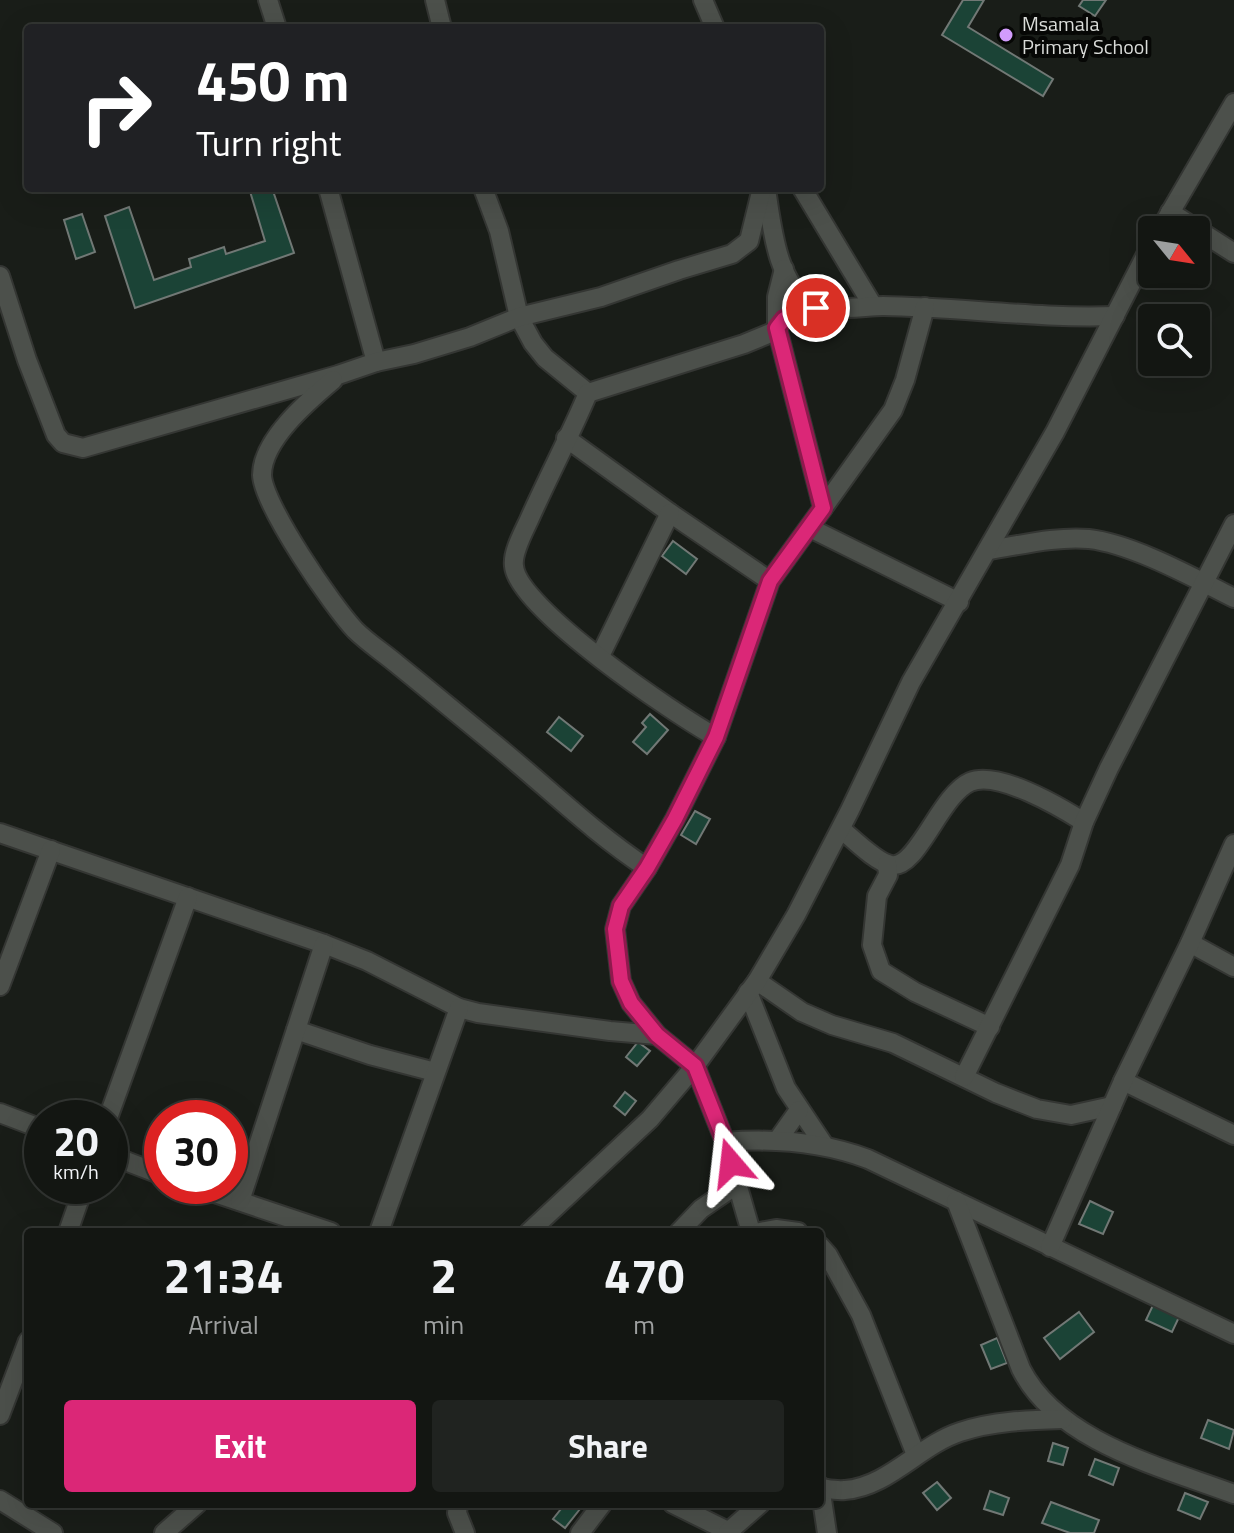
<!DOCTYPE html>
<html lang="en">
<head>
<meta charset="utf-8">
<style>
	body { margin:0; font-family:"Titillium Web",sans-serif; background:#202320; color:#f1f3f6; height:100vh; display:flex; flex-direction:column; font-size:30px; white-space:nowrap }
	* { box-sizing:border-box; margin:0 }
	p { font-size:26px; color:#9d9f9f }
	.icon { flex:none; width:44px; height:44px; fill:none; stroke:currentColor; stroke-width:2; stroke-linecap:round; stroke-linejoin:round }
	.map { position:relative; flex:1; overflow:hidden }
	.panel { position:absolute; left:24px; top:1228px; width:800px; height:280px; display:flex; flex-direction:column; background:#131612; border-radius:8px; box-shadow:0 8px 32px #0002,0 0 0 2px #323532 }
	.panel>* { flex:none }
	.guide { position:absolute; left:24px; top:24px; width:800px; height:168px; border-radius:8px; box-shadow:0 8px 32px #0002,0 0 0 2px #323532; background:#202124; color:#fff; overflow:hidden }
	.needle { width:52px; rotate:120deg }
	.buttons { position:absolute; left:1138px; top:216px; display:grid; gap:16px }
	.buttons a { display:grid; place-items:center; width:72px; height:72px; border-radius:8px; background:#131612; box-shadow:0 8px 32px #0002,0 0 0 2px #323532; font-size:40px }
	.speed { position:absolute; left:24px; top:1100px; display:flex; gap:16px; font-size:40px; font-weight:700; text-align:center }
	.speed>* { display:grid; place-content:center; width:104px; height:104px; border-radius:50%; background:#131612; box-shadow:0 8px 32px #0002,0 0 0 2px #323532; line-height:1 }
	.speed small { font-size:20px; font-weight:400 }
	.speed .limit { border:12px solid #d22; background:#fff; color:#111 }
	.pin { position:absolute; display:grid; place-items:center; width:68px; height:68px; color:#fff; margin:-34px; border:4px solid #fff; border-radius:50%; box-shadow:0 2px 8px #0007 }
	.me { position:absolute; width:88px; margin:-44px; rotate:343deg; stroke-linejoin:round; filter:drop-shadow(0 0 6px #0008) }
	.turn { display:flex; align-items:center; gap:28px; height:168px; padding:0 40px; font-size:36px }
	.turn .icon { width:104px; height:104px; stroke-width:2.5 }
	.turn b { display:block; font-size:56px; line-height:68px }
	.eta { display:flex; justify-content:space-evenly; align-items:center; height:136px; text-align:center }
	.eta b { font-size:48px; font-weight:700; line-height:56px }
	.action { display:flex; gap:16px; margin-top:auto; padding:16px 40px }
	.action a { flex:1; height:92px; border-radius:8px; background:#db2777; color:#fff; font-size:32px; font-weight:700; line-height:92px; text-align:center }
	.action a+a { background:#202320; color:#f1f3f6 }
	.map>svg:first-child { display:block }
</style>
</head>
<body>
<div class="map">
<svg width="1234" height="1533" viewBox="0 0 1234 1533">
	<rect width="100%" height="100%" fill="#191d18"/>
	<g fill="#1b4336" stroke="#717875" stroke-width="2">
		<polygon points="963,0 984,0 968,27 1053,79 1043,96 942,35"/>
		<polygon points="1083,0 1106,0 1095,16 1079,6"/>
		<polygon points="249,188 272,188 294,253 135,308 105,216 129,207 154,280 191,267 189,259 224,247 226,254 265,241"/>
		<polygon points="82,214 95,252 76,259 64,220"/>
		<polygon points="673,541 697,559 686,574 662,556"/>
		<polygon points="650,714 668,730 647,754 633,742 646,727 642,723"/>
		<polygon points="559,717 583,736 571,751 547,732"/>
		<polygon points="695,811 710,819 696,844 681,835"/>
		<polygon points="638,1042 650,1051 637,1066 626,1057"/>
		<polygon points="625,1092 636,1101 625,1115 614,1106"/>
		<polygon points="1090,1201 1113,1212 1103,1234 1079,1224"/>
		<polygon points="1154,1303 1180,1315 1172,1332 1146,1320"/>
		<polygon points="1079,1312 1094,1332 1060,1359 1044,1338"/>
		<polygon points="997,1338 1007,1363 991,1369 981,1345"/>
		<polygon points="1208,1420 1234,1430 1229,1449 1201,1438"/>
		<polygon points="1053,1443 1068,1448 1063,1465 1048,1461"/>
		<polygon points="1095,1459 1119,1468 1113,1485 1089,1475"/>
		<polygon points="937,1482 951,1498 937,1510 923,1493"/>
		<polygon points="990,1491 1009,1498 1003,1515 984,1509"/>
		<polygon points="1185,1493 1208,1502 1200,1519 1178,1510"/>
		<polygon points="1051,1502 1099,1520 1094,1533 1070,1533 1042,1523"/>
		<polygon points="565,1504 574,1504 580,1509 565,1528 553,1519"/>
	</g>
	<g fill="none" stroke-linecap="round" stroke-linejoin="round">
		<defs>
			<g id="minor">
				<polyline points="268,0 277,28"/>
				<polyline points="435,0 442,28"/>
				<polyline points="703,0 715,28"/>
				<polyline points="328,188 376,362"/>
				<polyline points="483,188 499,231 519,317 533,343 545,358 588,393"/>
				<polyline points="802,188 873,306"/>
				<path d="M766 189C772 226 776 282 811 305 821 312 868 306 883 306 960 307 1039 319 1115 316"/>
				<polyline points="1170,212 1234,253"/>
				<polyline points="1160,230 1234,103"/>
				<polyline points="0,276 27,360 56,435 63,443 83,448 338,375 376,362 414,354 470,337 519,317 601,297 679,270 732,254 749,241 762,188"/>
				<path d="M333 380C308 401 262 440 262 475 263 505 333 607 355 630 368 643 384 653 398 665 429 690 460 716 492 742 544 784 591 831 647 868"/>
				<polyline points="566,438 670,513 770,581"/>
				<polyline points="823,508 893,410 905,380 925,307"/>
				<polyline points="810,528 959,602"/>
				<path d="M989 550C1021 545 1057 536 1089 539 1133 544 1194 578 1234 598"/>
				<polyline points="600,656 670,513"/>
				<path d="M716 737C676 715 517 608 514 566 512 553 523 533 529 520 548 477 570 436 588 393L744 344 773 332 784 319 816 308"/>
				<path d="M841 829C852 838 877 863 891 865 917 870 940 795 970 782 998 770 1060 807 1084 822"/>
				<polyline points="0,833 324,944 367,961 459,1008 478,1013 610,1031 657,1035"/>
				<polyline points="887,864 888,875 877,896 872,945 881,971 915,992 990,1027"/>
				<polyline points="1190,943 1234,967"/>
				<polyline points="757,981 802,1012 832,1025 893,1043 996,1093 1037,1109 1071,1115 1112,1106"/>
				<polyline points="0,986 51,850"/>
				<polyline points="748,992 786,1088 824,1145"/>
				<polyline points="296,1030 370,1055 435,1072"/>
				<polyline points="964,1077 1070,865 1084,822 1109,768 1234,524"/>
				<polyline points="1123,1081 1234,1135"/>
				<polyline points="0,1113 42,1129"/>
				<polyline points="108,1118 188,897"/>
				<polyline points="777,1141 799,1110"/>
				<path d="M725 1142C774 1138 822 1142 868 1159L1234 1334"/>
				<polyline points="110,1155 162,1175"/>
				<polyline points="194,1186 331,1232"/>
				<polyline points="240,1201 324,944"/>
				<path d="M956 1201 1021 1369C1058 1442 1162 1467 1234 1494"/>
				<polyline points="68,1232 84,1186"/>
				<polyline points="379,1232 459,1008"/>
				<polyline points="529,1232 650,1119 695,1066 757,981 796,915 850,810 911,682 1055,432 1152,243"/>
				<polyline points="679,1232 701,1209 736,1185"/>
				<polyline points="751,1232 725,1142 695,1066 657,1035 631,1003 621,981 615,929 621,906 647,868 675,819 716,737 770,581 823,508 777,328 777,297 784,269"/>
				<polyline points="760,1232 776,1229 798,1232"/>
				<polyline points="820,1246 828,1255 861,1315 916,1455"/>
				<polyline points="1050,1247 1123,1081 1190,943 1234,844"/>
				<polyline points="0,1415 28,1341"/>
				<polyline points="820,1486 827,1533"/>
				<path d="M821 1488C828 1489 837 1491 845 1490 888 1487 920 1445 960 1432 993 1421 1028 1420 1063 1419"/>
				<polyline points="0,1500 53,1533"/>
				<polyline points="458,1504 457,1513 465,1533"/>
				<polyline points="673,1504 732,1533"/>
				<polyline points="728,1532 760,1504"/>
				<polyline points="164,1533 197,1504"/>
				<polyline points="580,1533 602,1504"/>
			</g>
		</defs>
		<use href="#minor" stroke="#343633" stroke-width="22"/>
		<use href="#minor" stroke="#4c504b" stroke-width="18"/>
	</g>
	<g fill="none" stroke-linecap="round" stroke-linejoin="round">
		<defs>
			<polyline id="route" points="731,1163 725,1142 695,1066 657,1035 631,1003 621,981 615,929 621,906 647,868 675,819 716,737 770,581 823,508 777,328 784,319 816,308"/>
		</defs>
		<use href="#route" stroke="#8e194d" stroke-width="20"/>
		<use href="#route" stroke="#db2777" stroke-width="14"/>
	</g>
	<circle fill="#d29cfd" stroke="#060705" stroke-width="3" cx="1006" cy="35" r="8"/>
	<g text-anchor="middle" stroke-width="8" stroke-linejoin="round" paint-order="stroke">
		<g font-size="20" fill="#dadcd9" stroke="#060705" text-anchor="start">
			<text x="1022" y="31">Msamala<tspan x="1022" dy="23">Primary School</tspan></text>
		</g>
	</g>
</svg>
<div class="buttons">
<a><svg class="needle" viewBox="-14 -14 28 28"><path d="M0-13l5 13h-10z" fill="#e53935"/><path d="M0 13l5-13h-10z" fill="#9d9f9f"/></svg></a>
<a><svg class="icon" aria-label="search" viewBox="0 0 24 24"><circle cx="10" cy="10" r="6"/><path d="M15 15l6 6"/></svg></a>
</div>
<div class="speed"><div>20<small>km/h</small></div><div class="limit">30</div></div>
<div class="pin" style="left:816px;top:308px;background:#d93025"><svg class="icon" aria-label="arrive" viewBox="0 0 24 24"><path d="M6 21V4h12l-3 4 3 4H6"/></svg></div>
<svg class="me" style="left:731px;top:1163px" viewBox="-20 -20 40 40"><path d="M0-17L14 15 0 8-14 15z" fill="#db2777" stroke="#fff" stroke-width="4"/></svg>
<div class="guide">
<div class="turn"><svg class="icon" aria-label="right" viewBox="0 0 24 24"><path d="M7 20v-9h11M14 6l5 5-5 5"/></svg><div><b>450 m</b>Turn right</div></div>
</div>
<section class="panel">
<div class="eta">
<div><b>21:34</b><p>Arrival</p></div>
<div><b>2</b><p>min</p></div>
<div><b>470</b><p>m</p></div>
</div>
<div class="action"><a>Exit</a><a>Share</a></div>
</section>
</div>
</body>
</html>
